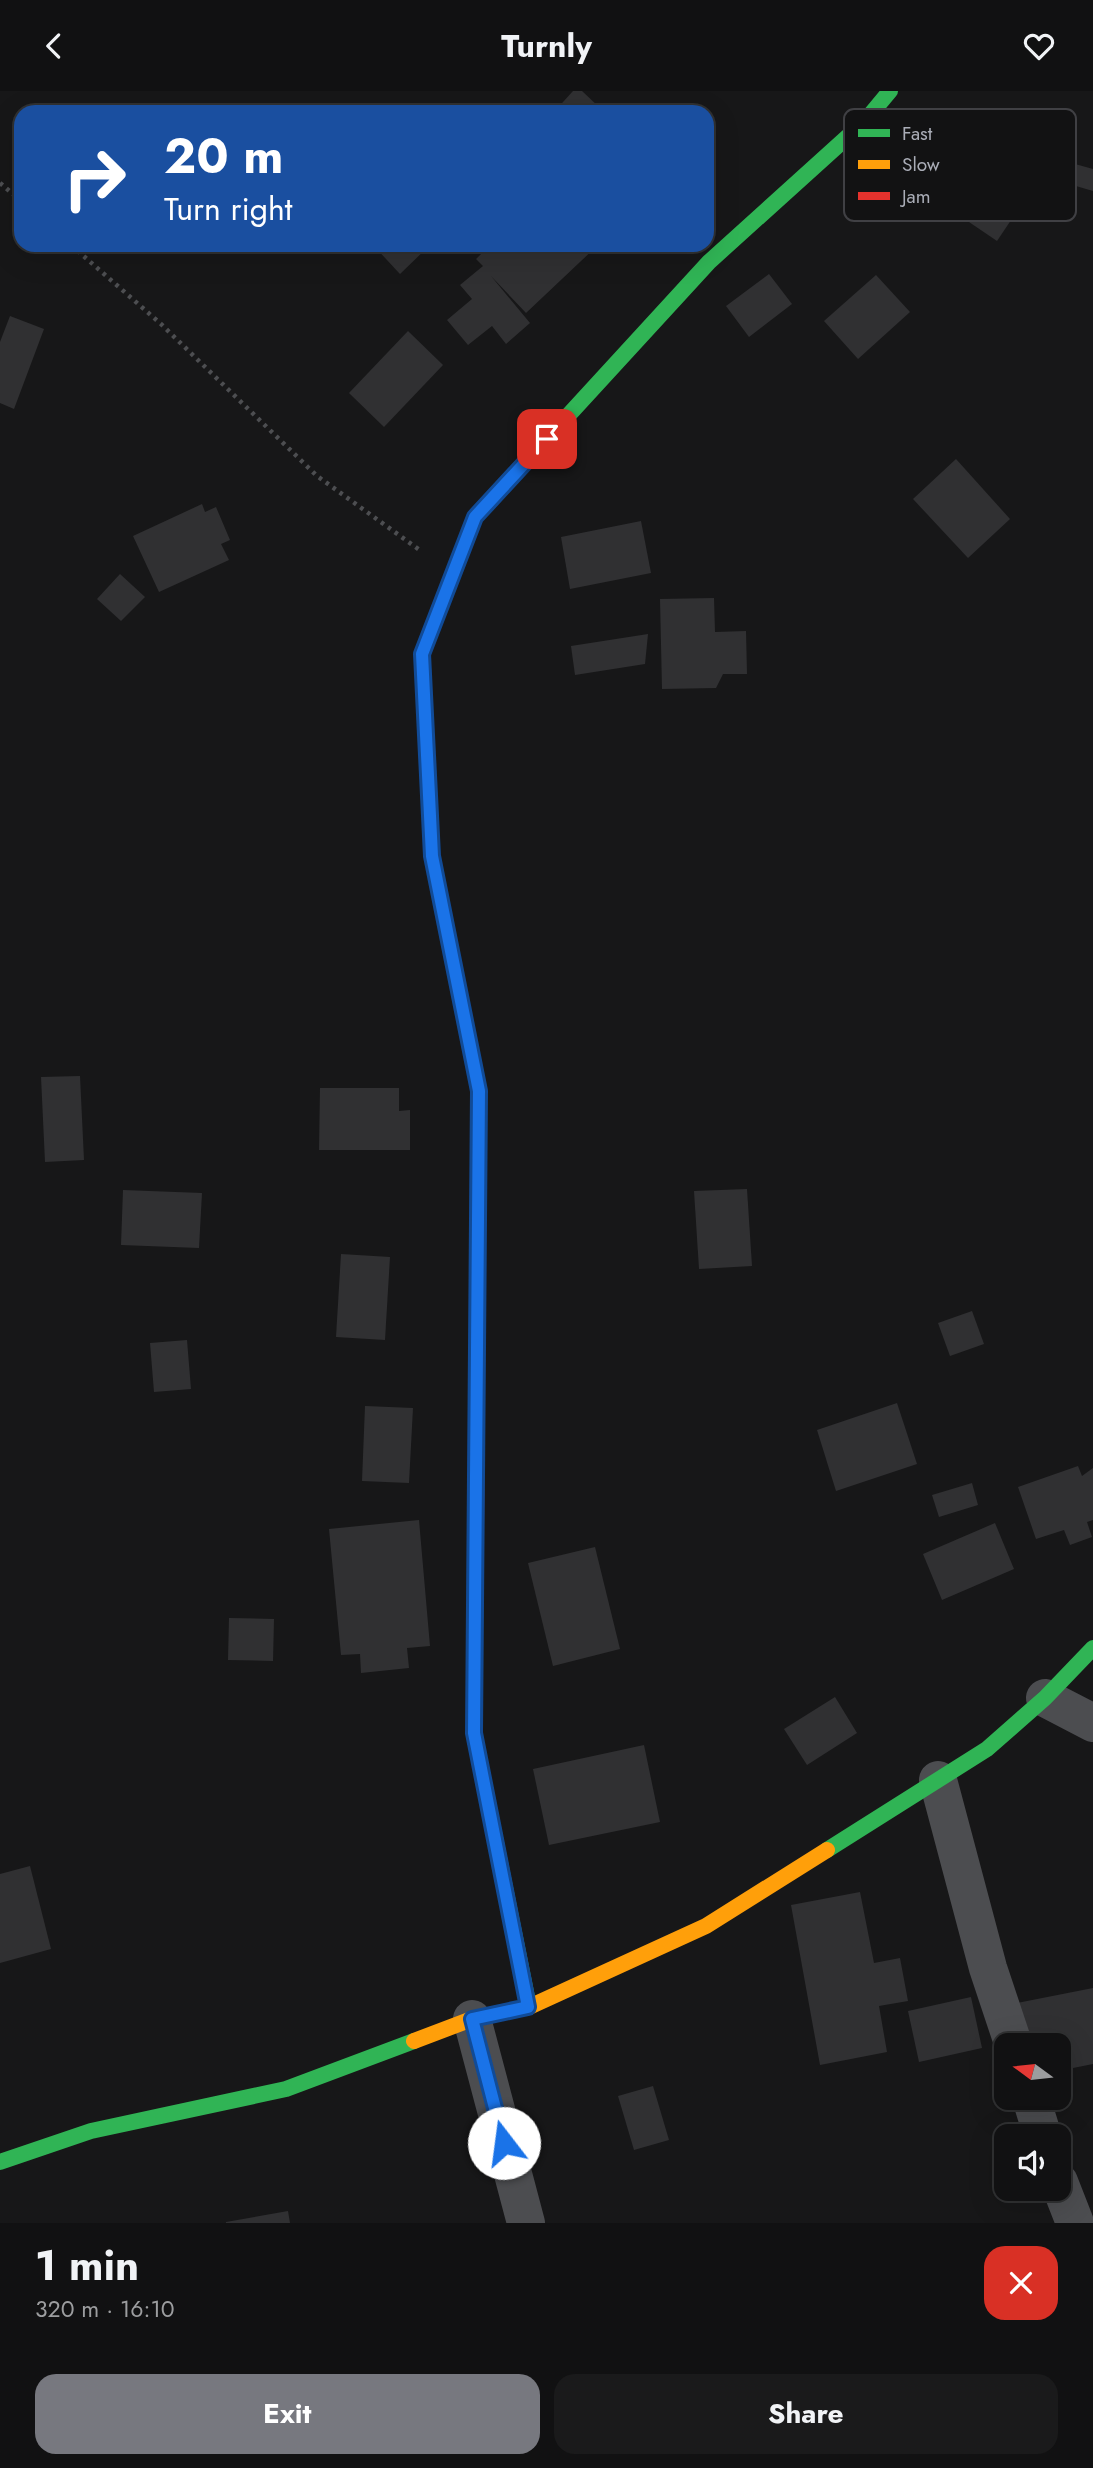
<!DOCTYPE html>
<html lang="en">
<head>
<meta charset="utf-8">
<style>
	body { margin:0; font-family:Jost,sans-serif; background:#1a1a1b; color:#f1f3f6; height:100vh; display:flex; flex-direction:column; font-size:26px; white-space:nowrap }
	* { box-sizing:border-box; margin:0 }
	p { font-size:23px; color:#9c9d9f }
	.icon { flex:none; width:38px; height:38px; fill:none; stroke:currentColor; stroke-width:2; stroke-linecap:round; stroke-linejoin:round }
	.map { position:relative; height:2132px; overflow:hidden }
	.side { display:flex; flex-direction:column; background:#111112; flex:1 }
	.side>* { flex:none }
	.guide { position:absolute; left:14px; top:14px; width:700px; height:147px; border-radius:21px; box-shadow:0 7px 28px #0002,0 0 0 2px #303132; background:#1a4fa0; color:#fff; overflow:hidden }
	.needle { width:46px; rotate:285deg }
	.controls { position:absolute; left:994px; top:1942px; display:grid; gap:14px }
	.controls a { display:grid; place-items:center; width:77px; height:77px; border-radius:14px; background:#111112; box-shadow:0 7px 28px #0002,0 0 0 2px #303132; font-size:35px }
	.pin { position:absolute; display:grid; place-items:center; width:60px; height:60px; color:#fff; margin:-30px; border-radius:14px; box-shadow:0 4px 10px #0006 }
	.me { position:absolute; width:77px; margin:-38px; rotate:345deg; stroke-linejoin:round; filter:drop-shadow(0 0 5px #0008) }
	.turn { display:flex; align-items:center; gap:24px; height:147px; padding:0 35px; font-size:32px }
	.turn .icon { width:91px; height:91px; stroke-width:2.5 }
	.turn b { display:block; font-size:49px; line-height:60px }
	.round { display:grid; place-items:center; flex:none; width:74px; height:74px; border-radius:21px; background:#1a1a1b }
	.head { display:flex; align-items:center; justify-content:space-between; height:119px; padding:0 35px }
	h1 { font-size:42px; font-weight:700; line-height:52px }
	.button { display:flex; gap:14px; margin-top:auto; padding:14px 35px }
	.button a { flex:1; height:80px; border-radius:21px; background:#77787f; color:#fff; font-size:28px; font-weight:700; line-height:80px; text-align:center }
	.button a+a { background:#1a1a1b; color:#f1f3f6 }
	header { display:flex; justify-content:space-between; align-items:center; height:91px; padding:0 35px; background:#111112; font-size:32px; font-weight:700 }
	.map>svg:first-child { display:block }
</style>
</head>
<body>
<header><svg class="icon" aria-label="back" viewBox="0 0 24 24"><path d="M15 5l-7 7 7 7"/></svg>Turnly<svg class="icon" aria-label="heart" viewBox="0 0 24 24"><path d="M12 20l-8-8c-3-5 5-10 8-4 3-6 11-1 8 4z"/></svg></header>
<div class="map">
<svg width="1093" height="2132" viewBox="0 0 1093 2132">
	<rect width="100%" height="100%" fill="#171718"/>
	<g fill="#303032">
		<polygon points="573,0 582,0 600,17 596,21 554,21"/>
		<polygon points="979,49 1038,89 997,150 938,110"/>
		<polygon points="1075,73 1093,78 1093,100 1069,93"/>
		<polygon points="373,154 430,154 400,183"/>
		<polygon points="490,154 598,154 526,222 491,185 530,232 506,253 492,235 468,254 447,229 472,208 460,194 483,175 476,168"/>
		<polygon points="769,183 792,213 749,246 726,215"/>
		<polygon points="876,184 910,221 858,268 824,230"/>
		<polygon points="10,225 44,238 14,318 0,312 0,251"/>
		<polygon points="408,240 443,274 384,336 349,302"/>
		<polygon points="956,368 1010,428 968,467 913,408"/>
		<polygon points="202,413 205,421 216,416 230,449 221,453 229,469 159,501 133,445"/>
		<polygon points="641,430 651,482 570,498 561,446"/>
		<polygon points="120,483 145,506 121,530 97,508"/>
		<polygon points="714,507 715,541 746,540 747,583 723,583 716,597 662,598 660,508"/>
		<polygon points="648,543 645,573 575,584 571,555"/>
		<polygon points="80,985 84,1069 45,1071 41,986"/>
		<polygon points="320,997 399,997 399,1020 410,1019 410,1059 319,1059"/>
		<polygon points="747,1098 752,1175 699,1178 694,1100"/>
		<polygon points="123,1099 202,1102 199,1157 121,1154"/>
		<polygon points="341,1163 390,1166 385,1249 336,1246"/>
		<polygon points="972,1220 984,1253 950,1265 938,1232"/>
		<polygon points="187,1249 191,1298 154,1301 150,1252"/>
		<polygon points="897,1312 917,1373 836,1400 817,1339"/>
		<polygon points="365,1315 413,1317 409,1392 362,1390"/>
		<polygon points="1078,1375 1082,1385 1093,1377 1093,1429 1087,1431 1092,1446 1070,1454 1064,1439 1036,1448 1018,1396"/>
		<polygon points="972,1392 978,1414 939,1426 932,1404"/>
		<polygon points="419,1429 430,1555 407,1557 409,1577 361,1582 360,1563 341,1564 329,1438"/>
		<polygon points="995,1432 1014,1478 942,1509 923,1463"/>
		<polygon points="595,1456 620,1558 553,1575 528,1472"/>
		<polygon points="229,1527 274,1528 273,1570 228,1569"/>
		<polygon points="835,1606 857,1642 807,1674 784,1638"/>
		<polygon points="644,1654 660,1731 549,1754 533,1678"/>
		<polygon points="30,1775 51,1858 0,1872 0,1783"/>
		<polygon points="860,1801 874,1872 900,1867 908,1910 879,1915 887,1961 820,1974 791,1814"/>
		<polygon points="1093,1897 1093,1973 1068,1978 1073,1999 1059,2001 1059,1955 1024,1955 1017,1912"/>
		<polygon points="971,1906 982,1957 919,1971 908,1920"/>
		<polygon points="653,1995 669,2049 634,2059 618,2005"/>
		<polygon points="288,2120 290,2132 226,2132 226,2131"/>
	</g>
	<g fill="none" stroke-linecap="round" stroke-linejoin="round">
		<g stroke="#4d4e51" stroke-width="4.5" stroke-dasharray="3.5 5" stroke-linecap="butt">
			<polyline points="0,92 21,110"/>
			<polyline points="71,154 161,233 317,385 421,460"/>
		</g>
		<g stroke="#4c4d50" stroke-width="38">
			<polyline points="1045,1607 1093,1632"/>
			<polyline points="938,1689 988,1877 1014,1955"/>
			<polyline points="472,1928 526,2132"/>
			<polyline points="1031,2007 1043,2046"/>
			<polyline points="1059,2091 1075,2132"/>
		</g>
		<g stroke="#30b455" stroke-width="16">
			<polyline points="520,377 709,171 865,30 890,0"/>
			<polyline points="436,784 479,1000 477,1258"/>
			<polyline points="476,1436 474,1642 529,1916"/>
			<polyline points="827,1759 987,1658 1045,1607 1093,1557"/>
			<polyline points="0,2071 91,2040 286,1998 414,1950"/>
		</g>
		<g stroke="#ff9f0a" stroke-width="16">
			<polyline points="436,784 432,765 422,563 475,426 520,377"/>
			<polyline points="414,1950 472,1928 529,1916 706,1835 827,1759"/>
		</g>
		<polyline stroke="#e5322d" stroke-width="16" points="476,1436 477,1258"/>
	</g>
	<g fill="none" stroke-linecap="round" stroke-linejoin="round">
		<defs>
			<polyline id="route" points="504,2052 472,1928 528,1916 474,1642 479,1000 432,765 422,563 475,426 547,348"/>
		</defs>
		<use href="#route" stroke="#114b97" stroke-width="18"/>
		<use href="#route" stroke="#1a73e8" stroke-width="12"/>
	</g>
	<rect x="844" y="18" width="232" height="112" rx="10" fill="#121213" stroke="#404044" stroke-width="2"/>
	<rect x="858" y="38" width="32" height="8" fill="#30b455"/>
	<rect x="858" y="69" width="32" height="9" fill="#ff9f0a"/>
	<rect x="858" y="101" width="32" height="8" fill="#e5322d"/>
	<g font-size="19" fill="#aaadb7">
		<text x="902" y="49">Fast</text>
		<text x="902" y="80">Slow</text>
		<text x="902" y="112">Jam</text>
	</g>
</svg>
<div class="controls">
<a><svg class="needle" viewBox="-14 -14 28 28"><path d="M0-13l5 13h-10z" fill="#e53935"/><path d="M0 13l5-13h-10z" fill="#9c9d9f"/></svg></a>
<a><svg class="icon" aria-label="sound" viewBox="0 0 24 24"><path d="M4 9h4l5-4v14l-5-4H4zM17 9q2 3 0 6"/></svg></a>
</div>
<div class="pin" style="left:547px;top:348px;background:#d93025"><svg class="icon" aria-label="arrive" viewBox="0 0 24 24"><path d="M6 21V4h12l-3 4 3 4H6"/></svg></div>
<svg class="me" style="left:504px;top:2052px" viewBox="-20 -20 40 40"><circle r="19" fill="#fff"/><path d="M0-13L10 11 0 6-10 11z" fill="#1a73e8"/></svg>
<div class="guide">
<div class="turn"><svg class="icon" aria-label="right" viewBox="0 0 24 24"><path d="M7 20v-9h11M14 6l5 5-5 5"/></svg><div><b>20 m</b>Turn right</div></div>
</div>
</div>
<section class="side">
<div class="head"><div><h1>1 min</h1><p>320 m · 16:10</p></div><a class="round" style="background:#d93025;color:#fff"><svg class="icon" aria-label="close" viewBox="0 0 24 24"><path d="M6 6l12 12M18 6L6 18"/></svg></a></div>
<div class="button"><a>Exit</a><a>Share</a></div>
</section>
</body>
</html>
